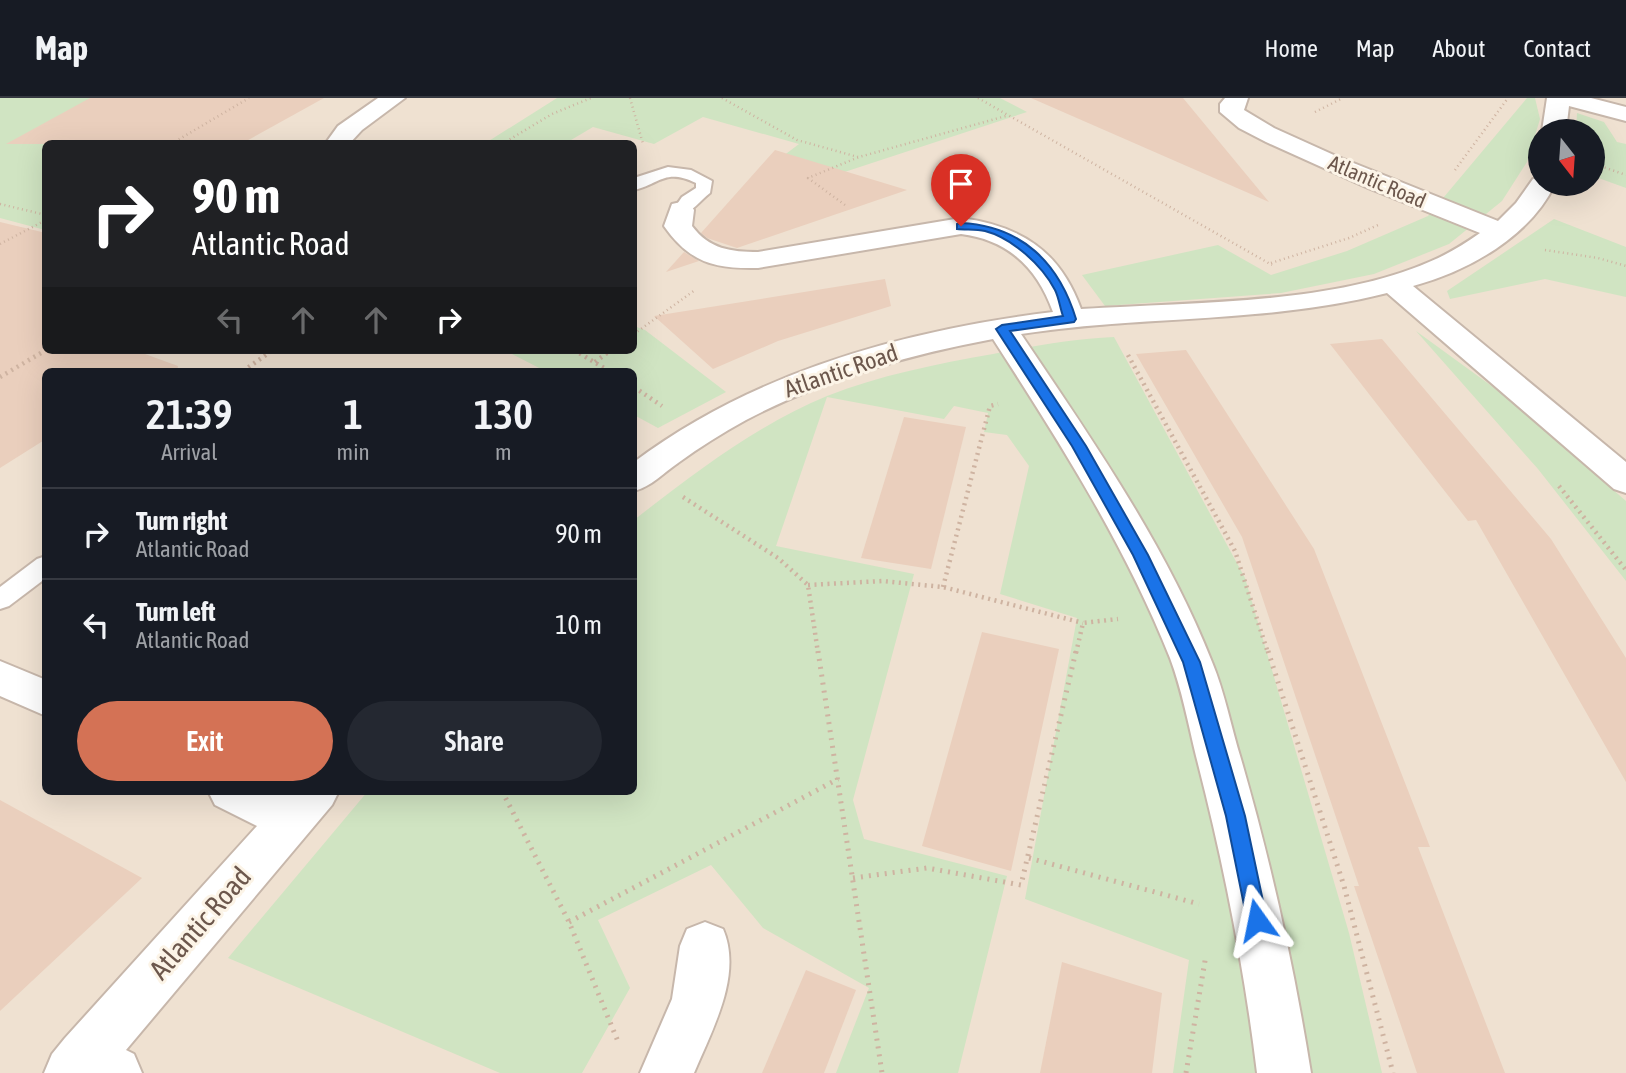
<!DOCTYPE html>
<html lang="en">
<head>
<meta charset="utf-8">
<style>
	body { margin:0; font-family:"Asap Condensed",sans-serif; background:#242831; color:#f1f3f6; height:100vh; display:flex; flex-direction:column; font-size:26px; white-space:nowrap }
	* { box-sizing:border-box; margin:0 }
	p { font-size:23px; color:#9ea1a6 }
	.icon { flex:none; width:38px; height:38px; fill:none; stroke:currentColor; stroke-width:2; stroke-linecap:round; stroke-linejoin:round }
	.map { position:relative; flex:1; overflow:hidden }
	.drawer { position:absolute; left:42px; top:270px; width:595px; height:427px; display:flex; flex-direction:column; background:#171b24; border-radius:10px; box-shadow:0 7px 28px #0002 }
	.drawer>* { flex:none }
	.hud { position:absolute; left:42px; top:42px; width:595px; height:214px; border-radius:10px; box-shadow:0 7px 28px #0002; background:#202124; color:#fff; overflow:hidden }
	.needle { width:46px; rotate:163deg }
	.fabs { position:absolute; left:1528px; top:21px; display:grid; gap:14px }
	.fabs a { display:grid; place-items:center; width:77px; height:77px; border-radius:50%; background:#171b24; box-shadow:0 7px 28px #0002; font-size:35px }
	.pin { position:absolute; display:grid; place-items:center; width:60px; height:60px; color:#fff; margin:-72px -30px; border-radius:50% 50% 50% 0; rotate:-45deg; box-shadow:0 0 7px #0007 }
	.pin .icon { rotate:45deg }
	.me { position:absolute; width:77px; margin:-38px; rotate:348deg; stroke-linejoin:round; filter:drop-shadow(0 0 5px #0008) }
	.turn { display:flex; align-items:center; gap:24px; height:147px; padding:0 35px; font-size:32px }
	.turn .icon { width:91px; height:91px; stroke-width:2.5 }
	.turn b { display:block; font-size:49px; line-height:60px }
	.lanes { display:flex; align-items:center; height:66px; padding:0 35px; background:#0003; justify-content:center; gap:35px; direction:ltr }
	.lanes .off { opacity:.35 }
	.eta { display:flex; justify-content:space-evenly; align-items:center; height:119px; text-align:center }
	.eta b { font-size:42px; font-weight:600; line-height:49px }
	.button { display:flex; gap:14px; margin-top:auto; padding:14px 35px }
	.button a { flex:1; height:80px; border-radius:42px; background:#d47255; color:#fff; font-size:28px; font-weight:600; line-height:80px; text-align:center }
	.button a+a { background:#242831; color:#f1f3f6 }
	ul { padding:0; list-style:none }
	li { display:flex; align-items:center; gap:21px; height:91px; padding:0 35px; border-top:2px solid #363941 }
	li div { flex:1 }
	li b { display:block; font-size:26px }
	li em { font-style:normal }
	header { display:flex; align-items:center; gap:42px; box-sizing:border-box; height:98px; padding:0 35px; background:#171b24; border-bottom:2px solid #363941 }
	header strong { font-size:33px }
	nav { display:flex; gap:38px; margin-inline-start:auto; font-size:24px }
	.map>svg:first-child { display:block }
</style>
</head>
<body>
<header>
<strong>Map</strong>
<nav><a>Home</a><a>Map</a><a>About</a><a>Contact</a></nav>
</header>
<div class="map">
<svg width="1626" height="975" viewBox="0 0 1626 975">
	<rect width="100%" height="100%" fill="#f8f0e1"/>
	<path fill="#efe1d1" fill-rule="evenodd" d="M0 0H1626V975H0ZM1540 33H1592V86H1540ZM46 46H634V252H46ZM46 273H634V693H46Z"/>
	<g fill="#d0e4c2">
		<polygon points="0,0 261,0 46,46 45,132 0,120"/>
		<polygon points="557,0 1000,0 1027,14 805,87 758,77 799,46 703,19 654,46 593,29 566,45 484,46"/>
		<polygon points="1527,0 1535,0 1540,21 1527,64 1502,103 1449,146 1374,176 1281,195 1105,208 1082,177 1218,147 1271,177 1347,153 1428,118"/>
		<polygon points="1577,15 1604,24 1617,44 1626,46 1626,90 1593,78 1592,33 1576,33"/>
		<polygon points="1554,121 1626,149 1626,199 1545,181 1450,201 1447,193"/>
		<polygon points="634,228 645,232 726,294 658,330 634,317 634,273 545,273 504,252 634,252"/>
		<polygon points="1416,233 1504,297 1626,403 1626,483 1538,371"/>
		<path d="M1114 239 1245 480 1349 835 1382 975H1173L1189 862 1025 801 1077 520 1000 496 1029 368 1007 337 984 334 988 315 954 308 944 321 827 299 776 448 914 476 853 702 864 741 1007 778 958 975H836L869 890 763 830 711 767 598 822 630 890 582 975H500L228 860 368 693H634V422C693 376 757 327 827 298 881 277 936 266 993 256 1033 248 1073 241 1114 239Z"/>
	</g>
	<g fill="#eacfbd">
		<polygon points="90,0 324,0 241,46 6,46"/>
		<polygon points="1031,0 1183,0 1269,104"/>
		<polygon points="775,52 907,92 737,150 707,140 701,135"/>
		<polygon points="0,124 46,135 46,252 134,252 178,268 177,273 46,273 46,341 0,370"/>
		<polygon points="684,154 699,163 666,174"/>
		<polygon points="885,181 891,208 778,243 713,271 654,218"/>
		<polygon points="1382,241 1551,441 1626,560 1626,684 1476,422 1468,423 1330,246"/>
		<polygon points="1186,252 1314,451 1430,749 1418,749 1505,975 1417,975 1354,788 1359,788 1242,439 1136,256"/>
		<polygon points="904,319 966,329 931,471 861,460"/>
		<polygon points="982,534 1059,551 1011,773 922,748"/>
		<polygon points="0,702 142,780 0,913"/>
		<polygon points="1062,864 1162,895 1152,975 1040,975"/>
		<polygon points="806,872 856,892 824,975 762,975"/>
	</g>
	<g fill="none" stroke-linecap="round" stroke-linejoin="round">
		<defs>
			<g id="service">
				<path d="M668 69 691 72 712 83 710 95C701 102 691 115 681 117L673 112 682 99 696 90V85C665 70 660 86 634 92V80Z"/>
				<polygon points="46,458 46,480 9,508 0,511 0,489 37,461"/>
			</g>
			<g id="minor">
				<polygon points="378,0 405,0 362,32 349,46 325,46 338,28"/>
				<path d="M1225 0H1248L1244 12 1274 30 1336 58 1498 123 1516 105 1533 81 1540 79V86H1555C1530 139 1468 173 1413 188L1626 364V395L1614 391 1387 195C1265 226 1143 217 1021 236 1091 340 1166 447 1212 564 1225 595 1231 629 1241 661 1271 764 1294 869 1311 975H1257C1244 868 1223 762 1196 658 1188 625 1182 592 1170 560 1125 447 1059 343 993 241 907 257 824 281 746 322 722 335 700 349 678 365 663 375 651 389 634 393V364C754 274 905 232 1053 214 1037 169 1008 142 961 136L758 170C715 171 690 165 664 128L672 106 681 104 690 106 694 112 692 128C709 151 731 154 758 154L961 120C1021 128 1060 153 1081 211 1188 204 1331 207 1429 164 1447 157 1464 146 1480 135L1368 90 1266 44 1239 30 1220 14V6Z"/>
				<polygon points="1547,0 1591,0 1626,9 1626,23 1569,8 1566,33 1542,33"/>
				<polygon points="0,563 46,582 46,618 0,598"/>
				<polygon points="208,693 275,693 284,697 288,693 339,693 332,707 126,952 134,956 142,975 44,975 52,956 65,940 257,728 215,707"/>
				<path d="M705 824 723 831C743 877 712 932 694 975H640L672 901 680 848 687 831Z"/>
			</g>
		</defs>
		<use href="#service" stroke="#c7b7ab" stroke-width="4"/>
		<use href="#minor" stroke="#c7b7ab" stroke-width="4"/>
		<g stroke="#ceb3a1" stroke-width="2.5" stroke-dasharray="1 3.5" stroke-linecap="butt">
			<polyline points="630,0 643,46"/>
			<polyline points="722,0 797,42 858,59"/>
			<polyline points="978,0 1272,167"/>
			<polyline points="1315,14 1343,0"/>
			<polyline points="171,46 249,0"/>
			<polyline points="502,46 552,16 591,0"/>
			<polyline points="1592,65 1626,77"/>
			<polyline points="1455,72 1508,0"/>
			<polyline points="0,106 46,117"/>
			<polyline points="845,107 808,80 859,59 1006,18"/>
			<polyline points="0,146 46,122"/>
			<polyline points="1545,152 1598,160 1626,168"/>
			<polyline points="1271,165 1349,140 1378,127"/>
			<polyline points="634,236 695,192"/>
		</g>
		<g stroke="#ceb3a1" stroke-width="4.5" stroke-dasharray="2 4.5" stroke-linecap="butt">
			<polyline points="574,252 609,273"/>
			<polyline points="1128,257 1235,453 1268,555"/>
			<polyline points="595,264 611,252"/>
			<polyline points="243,273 273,252"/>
			<polyline points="0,279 46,252"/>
			<polyline points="634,289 662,308"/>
			<polyline points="1559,388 1626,472"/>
			<polyline points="683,399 778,460 808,487 818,555"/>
			<polyline points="808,487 882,483 943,489 1083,525"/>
			<polyline points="943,489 990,308 998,306"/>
			<polyline points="1076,555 1083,525 1118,521"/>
		</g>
		<g stroke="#ceb3a1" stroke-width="5" stroke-dasharray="2 6" stroke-linecap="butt">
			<polyline points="818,553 882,975"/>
			<polyline points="1268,553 1344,788 1393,975"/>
			<polyline points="502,693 569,824 619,946"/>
			<polyline points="1029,760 1199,806"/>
			<polyline points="853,780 927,770 1021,787 1076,553"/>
			<polyline points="569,824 838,681"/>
			<polyline points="1186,975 1206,857"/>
		</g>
		<use href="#service" fill="#fff" fill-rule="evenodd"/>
		<use href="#minor" fill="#fff" fill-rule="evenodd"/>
	</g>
	<path fill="#1a73e8" stroke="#114b97" stroke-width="2" d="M961 125C1022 128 1059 165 1076 221L1074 224 1010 233 1086 348 1148 457 1200 564 1245 718 1267 822 1264 829 1257 831 1250 829 1247 822 1226 718 1183 564 1133 457 1072 348 996 231 1002 227 1063 218C1060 210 1059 200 1055 192 1042 167 1012 140 985 133 976 131 966 132 957 131V126Z"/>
	<g text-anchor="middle" stroke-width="6" stroke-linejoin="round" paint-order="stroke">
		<g font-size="21" fill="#6c574c" stroke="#fcf4e7">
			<text transform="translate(1377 84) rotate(23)" y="7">Atlantic Road</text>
		</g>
		<g font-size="24" fill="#6c574c" stroke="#fcf4e7">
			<text transform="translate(841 273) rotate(-19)" y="8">Atlantic Road</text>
		</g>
		<g font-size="28" fill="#6c574c" stroke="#fcf4e7">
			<text transform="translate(200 825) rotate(-49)" y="10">Atlantic Road</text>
		</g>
	</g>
</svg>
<div class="fabs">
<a><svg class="needle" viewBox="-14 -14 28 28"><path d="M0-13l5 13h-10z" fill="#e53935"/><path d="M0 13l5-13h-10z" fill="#9ea1a6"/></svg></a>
</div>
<div class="pin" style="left:961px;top:128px;background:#d93025"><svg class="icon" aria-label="arrive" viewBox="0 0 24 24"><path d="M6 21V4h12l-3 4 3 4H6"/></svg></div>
<svg class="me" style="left:1257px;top:822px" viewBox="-20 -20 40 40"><path d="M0-17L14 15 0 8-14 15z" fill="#1a73e8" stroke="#fff" stroke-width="4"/></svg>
<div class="hud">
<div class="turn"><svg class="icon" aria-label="right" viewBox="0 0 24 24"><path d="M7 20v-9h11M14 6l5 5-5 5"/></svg><div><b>90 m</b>Atlantic Road</div></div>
<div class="lanes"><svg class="icon off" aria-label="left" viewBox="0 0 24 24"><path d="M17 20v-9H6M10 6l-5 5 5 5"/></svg><svg class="icon off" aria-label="ahead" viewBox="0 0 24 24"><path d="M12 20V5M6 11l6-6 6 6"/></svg><svg class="icon off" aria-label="ahead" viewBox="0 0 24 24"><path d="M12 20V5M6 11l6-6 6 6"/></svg><svg class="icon" aria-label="right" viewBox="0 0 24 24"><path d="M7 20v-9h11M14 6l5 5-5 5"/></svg></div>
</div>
<section class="drawer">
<div class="eta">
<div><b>21:39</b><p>Arrival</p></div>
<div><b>1</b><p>min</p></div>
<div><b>130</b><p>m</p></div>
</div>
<ul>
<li><svg class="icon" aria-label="right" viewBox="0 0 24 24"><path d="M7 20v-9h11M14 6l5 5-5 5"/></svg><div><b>Turn right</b><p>Atlantic Road</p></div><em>90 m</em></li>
<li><svg class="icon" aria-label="left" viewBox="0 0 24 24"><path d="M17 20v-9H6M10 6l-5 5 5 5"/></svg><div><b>Turn left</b><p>Atlantic Road</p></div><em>10 m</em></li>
</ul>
<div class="button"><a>Exit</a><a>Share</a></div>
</section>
</div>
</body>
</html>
